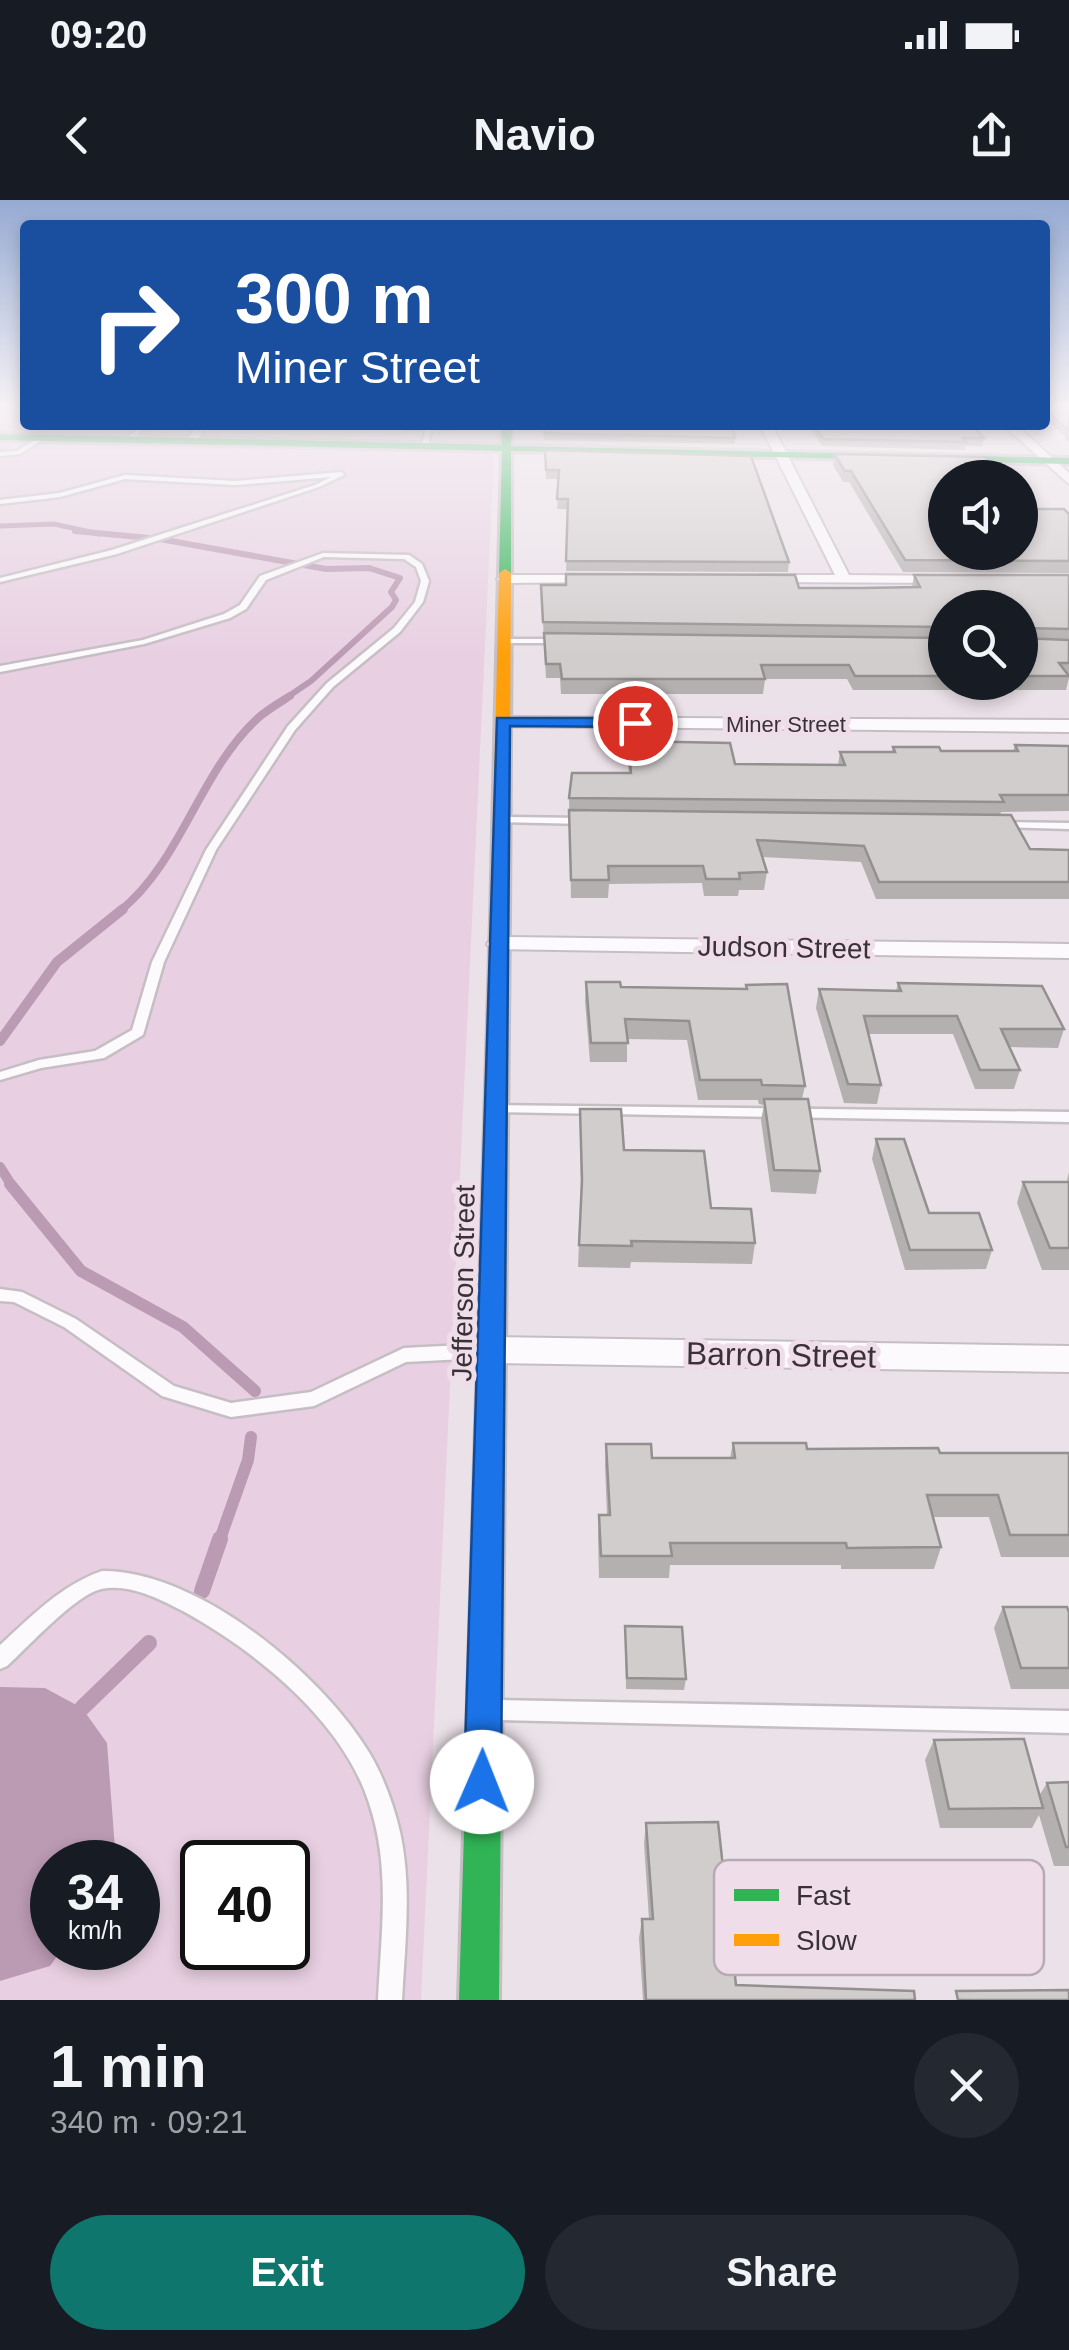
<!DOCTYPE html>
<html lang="en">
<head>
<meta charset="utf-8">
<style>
	body { margin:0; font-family:Helvetica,sans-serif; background:#242831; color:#f1f3f6; height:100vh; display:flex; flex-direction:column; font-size:38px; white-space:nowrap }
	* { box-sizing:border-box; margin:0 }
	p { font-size:32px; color:#9ea1a6 }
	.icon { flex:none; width:55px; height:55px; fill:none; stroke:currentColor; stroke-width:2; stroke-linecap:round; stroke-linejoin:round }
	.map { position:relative; height:1800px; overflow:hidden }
	.drawer { display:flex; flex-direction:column; background:#171b24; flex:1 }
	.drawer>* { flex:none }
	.guide { position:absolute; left:20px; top:20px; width:1030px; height:210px; border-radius:10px; box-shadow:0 5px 15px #0003; background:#1a4fa0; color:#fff; overflow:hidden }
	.buttons { position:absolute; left:928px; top:260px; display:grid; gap:20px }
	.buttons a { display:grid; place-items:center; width:110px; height:110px; border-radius:50%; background:#171b24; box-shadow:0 5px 15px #0003; font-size:50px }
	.speed { position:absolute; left:30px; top:1640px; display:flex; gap:20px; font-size:50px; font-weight:700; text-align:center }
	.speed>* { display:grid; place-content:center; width:130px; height:130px; border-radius:50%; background:#171b24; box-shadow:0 5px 15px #0003; line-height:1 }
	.speed small { font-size:25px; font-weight:400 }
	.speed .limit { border:5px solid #111; border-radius:15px; background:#fff; color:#111 }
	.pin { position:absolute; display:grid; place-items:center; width:85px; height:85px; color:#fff; margin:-42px; border:5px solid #fff; border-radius:50%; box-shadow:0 2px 10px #0007 }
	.me { position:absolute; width:110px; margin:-55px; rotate:1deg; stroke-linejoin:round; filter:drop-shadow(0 0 8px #0008) }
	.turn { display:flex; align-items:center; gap:35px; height:210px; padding:0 50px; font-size:45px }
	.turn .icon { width:130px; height:130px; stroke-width:2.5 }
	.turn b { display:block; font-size:70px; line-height:85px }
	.round { display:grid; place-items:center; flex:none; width:105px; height:105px; border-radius:52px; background:#242831 }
	.head { display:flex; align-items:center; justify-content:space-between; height:170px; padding:0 50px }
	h1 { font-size:60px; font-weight:600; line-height:75px }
	.action { display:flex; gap:20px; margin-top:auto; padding:20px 50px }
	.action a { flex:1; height:115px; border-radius:60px; background:#0f766e; color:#fff; font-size:40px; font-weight:600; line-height:115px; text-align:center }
	.action a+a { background:#242831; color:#f1f3f6 }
	.status { display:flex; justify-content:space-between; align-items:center; height:70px; padding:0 50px; background:#171b24; direction:ltr }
	.status svg { height:28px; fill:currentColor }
	header { display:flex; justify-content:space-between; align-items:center; height:130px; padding:0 50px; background:#171b24; font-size:45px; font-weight:600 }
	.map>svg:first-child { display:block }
</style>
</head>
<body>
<div class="status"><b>09:20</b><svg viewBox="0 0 49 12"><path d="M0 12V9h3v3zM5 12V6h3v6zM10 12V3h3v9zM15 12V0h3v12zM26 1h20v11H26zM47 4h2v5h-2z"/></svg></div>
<header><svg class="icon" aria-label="back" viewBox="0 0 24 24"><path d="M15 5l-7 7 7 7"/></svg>Navio<svg class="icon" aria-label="share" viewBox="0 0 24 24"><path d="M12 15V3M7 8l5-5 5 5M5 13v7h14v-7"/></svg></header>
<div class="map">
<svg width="1069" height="1800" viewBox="0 0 1069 1800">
	<rect width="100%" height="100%" fill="#ebe1e8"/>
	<g fill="#e8d0e2" fill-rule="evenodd">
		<polygon points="0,205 25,205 25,225 198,225 187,241 0,236"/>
		<path d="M0 241 480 251 494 255 421 1800H0ZM52 1662H138V1748H52ZM202 1662H288V1748H202Z"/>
	</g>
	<polygon fill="#bb9ab3" points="0,1487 45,1488 82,1508 107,1543 116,1662 52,1662 52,1748 63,1748 50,1766 0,1781"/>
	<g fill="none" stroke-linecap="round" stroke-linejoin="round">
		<polyline stroke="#bb9ab3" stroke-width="5" points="0,326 54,324 99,334"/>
		<polyline stroke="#bb9ab3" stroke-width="6" points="75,331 160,339 326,369 369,368 400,378 391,392 396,400 392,407 311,481 286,498"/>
		<path stroke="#bb9ab3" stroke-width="8" d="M120 711C182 661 199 572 258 518 267 510 279 503 290 496"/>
		<g stroke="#bb9ab3" stroke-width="10">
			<polyline points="0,841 57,762 123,709"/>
			<polyline points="0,967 12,986"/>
		</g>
		<g stroke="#bb9ab3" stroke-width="12">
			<polyline points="10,984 81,1071 183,1127 255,1191"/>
			<polyline points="219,1342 248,1260 251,1237"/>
		</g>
		<g stroke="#bb9ab3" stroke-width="16">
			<polyline points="202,1391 220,1339"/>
			<polyline points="82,1508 149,1443"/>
		</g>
		<defs>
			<g id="lane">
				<polygon points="143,225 149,225 130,241 126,241 126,239"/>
				<polygon points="426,225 432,225 428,246 425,248 422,246"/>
				<polygon points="40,237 45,238 20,254 0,256 0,252 17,251"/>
				<polygon points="342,272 344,275 319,287 117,354 0,382 0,378 112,350 315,285 331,277 235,285 125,279 60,297 0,304 0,300 60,293 125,275 235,281"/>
				<polygon points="323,353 409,355 422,364 429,381 423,402 400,432 333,487 295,530 216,650 164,762 143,835 104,858 41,868 0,880 0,872 39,860 95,851 132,830 152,762 206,650 288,526 327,483 394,428 415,402 421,381 416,367 404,359 324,357 266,380 246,409 230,418 144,444 0,472 0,466 143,440 224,414 240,405 260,376"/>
				<polygon points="501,439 563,439 567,441 563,443 501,443"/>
				<polygon points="501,617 585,618 590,621 585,624 497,622 496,620"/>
				<polygon points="1002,622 1069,623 1069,629 998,627 998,623"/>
				<polygon points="496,905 1069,912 1069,922 491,912 489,909"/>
				<polygon points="0,1089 22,1092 76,1119 174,1186 231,1203 311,1192 404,1148 483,1144 489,1146 491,1151 489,1156 483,1158 406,1162 314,1206 231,1217 162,1196 64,1127 14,1102 0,1101"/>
				<path d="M102 1371C198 1370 323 1475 370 1554 384 1578 394 1606 400 1632 412 1687 405 1744 402 1800H378C381 1734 391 1667 369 1603 343 1521 255 1450 181 1410 158 1398 128 1383 101 1389 75 1395 28 1447 7 1466L0 1469V1445C31 1417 61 1385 102 1371Z"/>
				<polygon points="500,1500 1069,1511 1069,1533 500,1520 493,1517 489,1510 493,1503"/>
			</g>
			<g id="street">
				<polygon points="196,225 208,225 194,244 186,244"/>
				<polygon points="760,225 772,225 849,375 948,376 955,380 953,383 756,382 756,376 761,375 835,375"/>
				<polygon points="1003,225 1016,225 1069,273 1069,284"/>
				<polygon points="603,375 610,379 608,382 504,383 497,379 504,375"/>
				<polygon points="502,517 1069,520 1069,532 496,526 496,518"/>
				<polygon points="499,737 1069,744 1069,758 491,749 487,744 491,739"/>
				<polygon points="493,1137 1069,1146 1069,1172 493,1163 481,1159 476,1150 481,1141"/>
			</g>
			<g id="fast">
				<polygon points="502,225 512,225 511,246 1069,258 1069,264 511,251 511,373 505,377 499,373 502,251 0,240 0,234 502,245"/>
				<polygon points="500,714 509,720 499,1800 459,1800 491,720"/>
			</g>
			<polygon id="slow" points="505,369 511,373 509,720 500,726 491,720 499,373"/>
		</defs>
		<use href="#lane" stroke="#c5bec3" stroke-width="5"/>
		<use href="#street" stroke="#c5bec3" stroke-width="4"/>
		<use href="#fast" stroke="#c5bec3" stroke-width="6"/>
		<use href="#slow" stroke="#c5bec3" stroke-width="6"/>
		<use href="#lane" fill="#fcfafc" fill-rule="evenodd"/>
		<use href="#street" fill="#fcfafc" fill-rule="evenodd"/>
		<use href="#fast" fill="#30b455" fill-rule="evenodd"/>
		<use href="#slow" fill="#ff9f0a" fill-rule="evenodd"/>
	</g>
	<g fill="#b5b0b0" fill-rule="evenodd">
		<polygon points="1045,205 1069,205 1069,242 1065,239 1066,237 1045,218"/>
		<polygon points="402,225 423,225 421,231 403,231"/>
		<polygon points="433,225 458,225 457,231 435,231"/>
		<polygon points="543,225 735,238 735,244 544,240"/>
		<polygon points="808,225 972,225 984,238 982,246 965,246 965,250 822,246"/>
		<polygon points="545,250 789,362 788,372 566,371 568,309 557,309 559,279 546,279"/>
		<polygon points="834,254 1034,309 1069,314 1069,373 903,372 849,282 843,282 833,265"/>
		<path d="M914 375H1069V478L1066 490H853L847 479H765L763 494H561L560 478H546L541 385 861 388 912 387ZM945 408H1020V482H945Z"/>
		<polygon points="628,541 735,564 838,565 840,552 892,552 893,547 941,551 1013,551 1015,545 1069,546 1069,611 1001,612 1000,615 1030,649 1069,650 1069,699 876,699 861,662 762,657 767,672 764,690 739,690 738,696 704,696 702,683 609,684 608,698 571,698 569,598 629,573 627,557"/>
		<polygon points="586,782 621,787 746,789 746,785 805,886 802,899 820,971 816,994 771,992 761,920 764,905 759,904 758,900 698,900 687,840 627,839 627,862 590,862 585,801"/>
		<polygon points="898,783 1064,829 1058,848 1010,847 1020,870 1014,889 975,889 953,834 869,834 881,885 877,904 844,903 816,808 819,789 896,791"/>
		<polygon points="580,909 624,950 711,1008 755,1043 752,1064 631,1062 630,1068 578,1067 581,995"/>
		<polygon points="876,939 929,1013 992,1050 986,1069 905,1070 872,959"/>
		<polygon points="1069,972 1069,1070 1042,1070 1017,1003 1023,982 1068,982 1067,980"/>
		<polygon points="733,1243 807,1249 940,1253 1069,1253 1069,1357 1001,1357 989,1317 933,1317 941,1347 934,1369 841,1369 841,1365 670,1365 669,1378 599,1378 598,1337 599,1315 607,1315 605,1266 606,1244 652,1258 730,1258"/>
		<polygon points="1003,1407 1069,1412 1069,1489 1011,1489 994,1428"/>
		<polygon points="625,1426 686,1479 684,1490 626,1489"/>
		<polygon points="934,1540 1039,1596 1047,1583 1069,1582 1069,1666 1054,1666 1039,1615 1032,1628 940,1628 925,1560"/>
		<polygon points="646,1623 736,1785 915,1800 643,1800 639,1738 642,1719 649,1719 644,1643"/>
	</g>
	<g fill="#d2cdcd" stroke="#939090" stroke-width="2.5">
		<polygon points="1045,205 1069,205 1069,231 1045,210"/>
		<polygon points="544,225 732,225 735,238 544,233"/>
		<polygon points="814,225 972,225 984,238 963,238 966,242 823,239"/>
		<polygon points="545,250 751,256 789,362 566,361 568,299 557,299 559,270 546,270"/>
		<polygon points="834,254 984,257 1003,278 945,278 945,352 1020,352 1020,295 1034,309 1064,309 1069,314 1069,361 905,360 851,271 845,271"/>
		<polygon points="566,374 795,375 799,388 861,388 920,387 914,375 1069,375 1069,429 1023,428 1021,438 1069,440 1069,463 1059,463 1069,476 1020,476 1020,408 945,408 945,427 543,422 541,385 566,385"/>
		<polygon points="544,433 945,438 945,476 855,476 849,465 761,465 765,479 562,479 560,464 546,464"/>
		<polygon points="628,541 730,543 735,564 845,565 840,552 895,552 893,547 939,547 941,551 1018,551 1015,545 1069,546 1069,595 1000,595 1004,602 569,598 572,573 631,573"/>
		<polygon points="569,610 1011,615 1030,649 1069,650 1069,682 879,682 864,646 757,640 767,672 739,673 740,679 706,679 703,666 608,666 609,680 571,680"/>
		<polygon points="586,782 620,782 621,787 747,789 746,785 787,784 805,886 762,885 761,880 700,880 689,821 625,819 628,843 591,843"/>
		<polygon points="898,783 1042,786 1064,829 1001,829 1020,870 980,870 957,816 864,816 881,885 848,884 819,789 901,791"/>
		<polygon points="764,899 808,899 820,971 774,970"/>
		<polygon points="580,909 621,909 624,950 704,951 711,1008 751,1009 755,1043 631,1041 632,1046 579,1045 582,980"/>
		<polygon points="876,939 904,939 929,1013 979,1013 992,1050 910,1050"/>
		<polygon points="1023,982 1069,982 1069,1048 1050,1048"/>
		<polygon points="733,1243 806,1243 807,1249 938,1248 940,1253 1069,1253 1069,1335 1010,1335 998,1295 927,1295 941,1347 847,1348 846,1343 670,1343 672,1356 601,1356 599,1315 610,1315 606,1244 651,1244 652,1258 735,1258"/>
		<polygon points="1003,1407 1067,1407 1069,1412 1069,1468 1021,1468"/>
		<polygon points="625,1426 682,1427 686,1479 627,1478"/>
		<polygon points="1024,1539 1043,1608 949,1609 934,1540"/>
		<polygon points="1069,1582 1069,1647 1066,1647 1047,1583"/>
		<polygon points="718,1622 736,1785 914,1791 915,1800 646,1800 642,1719 653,1719 646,1623"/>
		<polygon points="1069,1790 1069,1800 958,1800 956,1791"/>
	</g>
	<linearGradient id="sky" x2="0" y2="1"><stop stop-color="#96aad3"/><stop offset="0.45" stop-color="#f6f2f5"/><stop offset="1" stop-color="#f6f2f5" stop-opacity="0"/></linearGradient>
	<rect width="1069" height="457" fill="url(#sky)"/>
	<polygon fill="#1a73e8" stroke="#114b97" stroke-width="2.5" points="497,518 635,518 642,523 635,527 510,526 501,1582 495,1595 482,1600 470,1595 464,1582"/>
	<g text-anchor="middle" stroke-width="10" stroke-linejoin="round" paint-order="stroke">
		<g font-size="22" fill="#383237" stroke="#efddea">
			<text x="786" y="532">Miner Street</text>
		</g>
		<g font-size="28" fill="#383237" stroke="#efddea">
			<text transform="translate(784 747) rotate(1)" y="10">Judson Street</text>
			<text transform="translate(463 1083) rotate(-89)" y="10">Jefferson Street</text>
		</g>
		<g font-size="32" fill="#383237" stroke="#efddea">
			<text transform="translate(781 1155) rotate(1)" y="11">Barron Street</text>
		</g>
	</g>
	<rect x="714" y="1660" width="330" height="115" rx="15" fill="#efddea" stroke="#b8aab4" stroke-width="2.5"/>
	<rect x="734" y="1689" width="45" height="12" fill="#30b455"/>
	<rect x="734" y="1734" width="45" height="12" fill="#ff9f0a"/>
	<g font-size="28" fill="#383237">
		<text x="796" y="1705">Fast</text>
		<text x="796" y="1750">Slow</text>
	</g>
</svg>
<div class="buttons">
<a><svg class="icon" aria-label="sound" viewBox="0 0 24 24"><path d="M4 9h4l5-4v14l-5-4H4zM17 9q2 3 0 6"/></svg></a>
<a><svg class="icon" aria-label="search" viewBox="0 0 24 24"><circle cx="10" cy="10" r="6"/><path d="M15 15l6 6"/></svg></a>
</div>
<div class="speed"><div>34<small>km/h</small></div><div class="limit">40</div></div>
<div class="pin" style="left:635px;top:523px;background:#d93025"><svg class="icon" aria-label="arrive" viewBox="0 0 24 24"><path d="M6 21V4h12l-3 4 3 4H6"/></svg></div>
<svg class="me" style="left:482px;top:1582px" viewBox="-20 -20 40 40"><circle r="19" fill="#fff"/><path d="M0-13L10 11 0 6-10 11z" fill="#1a73e8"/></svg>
<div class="guide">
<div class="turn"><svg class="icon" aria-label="right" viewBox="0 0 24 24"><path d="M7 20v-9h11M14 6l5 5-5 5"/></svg><div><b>300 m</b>Miner Street</div></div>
</div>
</div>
<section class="drawer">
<div class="head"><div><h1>1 min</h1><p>340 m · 09:21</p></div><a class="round"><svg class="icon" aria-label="close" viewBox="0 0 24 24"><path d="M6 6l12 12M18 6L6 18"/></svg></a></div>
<div class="action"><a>Exit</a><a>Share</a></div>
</section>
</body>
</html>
